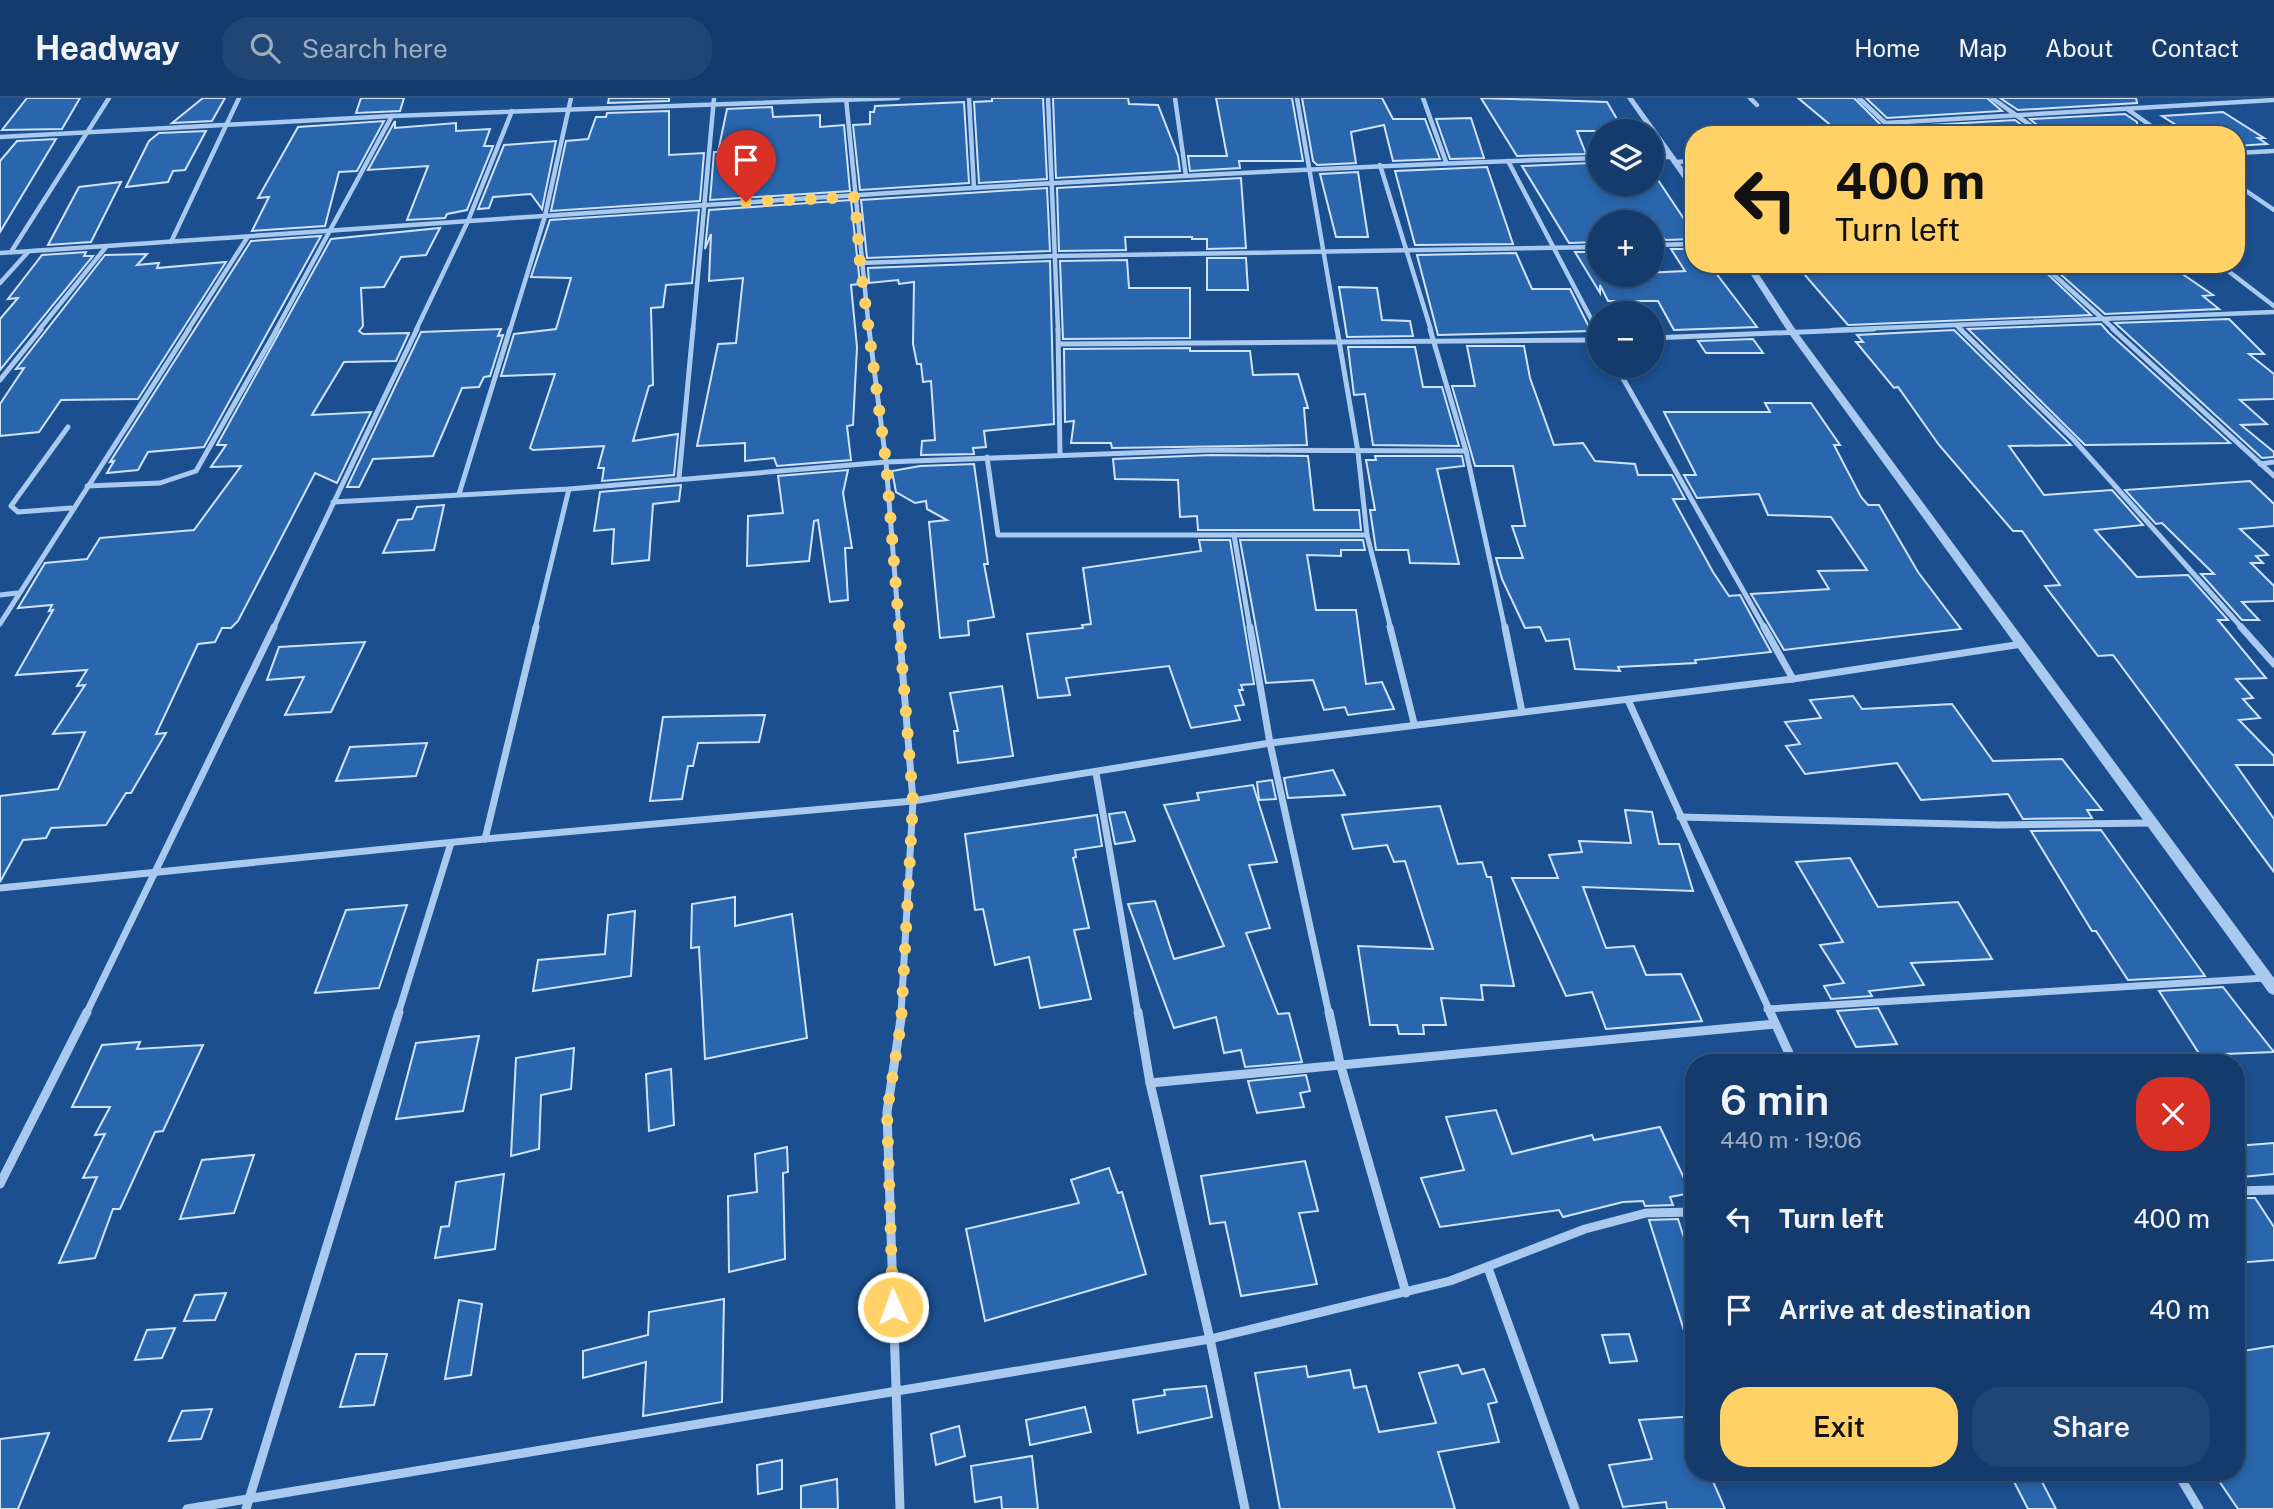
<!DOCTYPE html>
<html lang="en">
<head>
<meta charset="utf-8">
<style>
	body { margin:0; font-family:"Public Sans",sans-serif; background:#214673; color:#f1f3f6; height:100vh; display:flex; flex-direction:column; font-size:26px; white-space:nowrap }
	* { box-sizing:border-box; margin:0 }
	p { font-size:23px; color:#9dadc1 }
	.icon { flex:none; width:38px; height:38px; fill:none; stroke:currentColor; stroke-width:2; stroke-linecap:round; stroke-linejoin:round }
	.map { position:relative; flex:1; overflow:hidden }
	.sheet { position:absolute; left:1685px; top:956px; width:560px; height:427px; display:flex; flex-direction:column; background:#143b6b; border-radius:28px; box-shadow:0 4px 10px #0003,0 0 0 2px #33557e }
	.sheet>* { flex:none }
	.guide { position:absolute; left:1685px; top:28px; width:560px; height:147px; border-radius:28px; box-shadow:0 4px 10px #0003,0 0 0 2px #33557e; background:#ffd166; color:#111; overflow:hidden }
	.controls { position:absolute; left:1587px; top:21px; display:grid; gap:14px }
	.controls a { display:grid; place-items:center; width:77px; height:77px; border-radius:50%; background:#143b6b; box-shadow:0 4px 10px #0003,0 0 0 2px #33557e; font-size:35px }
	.pin { position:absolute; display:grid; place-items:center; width:60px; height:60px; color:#fff; margin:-72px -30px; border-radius:50% 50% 50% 0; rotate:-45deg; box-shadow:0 0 7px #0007 }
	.pin .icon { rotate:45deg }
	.me { position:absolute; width:77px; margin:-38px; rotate:358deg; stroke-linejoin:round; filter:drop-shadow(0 0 5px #0008) }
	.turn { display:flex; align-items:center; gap:24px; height:147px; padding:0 35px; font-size:32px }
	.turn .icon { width:91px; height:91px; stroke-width:2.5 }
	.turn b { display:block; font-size:49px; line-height:60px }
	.round { display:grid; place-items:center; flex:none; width:74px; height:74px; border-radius:28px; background:#214673 }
	.head { display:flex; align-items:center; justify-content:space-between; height:119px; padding:0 35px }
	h1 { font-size:42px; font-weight:600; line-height:52px }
	.action { display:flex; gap:14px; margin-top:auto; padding:14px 35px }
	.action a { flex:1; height:80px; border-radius:28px; background:#ffd166; color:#111; font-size:28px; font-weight:600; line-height:80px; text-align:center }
	.action a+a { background:#214673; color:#f1f3f6 }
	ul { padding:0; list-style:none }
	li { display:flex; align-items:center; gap:21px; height:91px; padding:0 35px }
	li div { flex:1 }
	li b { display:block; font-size:26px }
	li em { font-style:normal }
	header { display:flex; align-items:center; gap:42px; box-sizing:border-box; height:98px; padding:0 35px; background:#143b6b; border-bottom:2px solid #33557e }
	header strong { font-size:33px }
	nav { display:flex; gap:38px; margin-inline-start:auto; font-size:24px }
	.search { width:490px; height:63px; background:#214673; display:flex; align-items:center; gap:18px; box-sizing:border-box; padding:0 24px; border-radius:28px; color:#9dadc1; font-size:26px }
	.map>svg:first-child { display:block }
</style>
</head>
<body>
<header>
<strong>Headway</strong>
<div class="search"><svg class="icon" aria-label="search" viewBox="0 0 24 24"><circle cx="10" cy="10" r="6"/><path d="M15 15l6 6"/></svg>Search here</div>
<nav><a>Home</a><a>Map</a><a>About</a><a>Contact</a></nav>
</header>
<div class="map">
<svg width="2274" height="1411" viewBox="0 0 2274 1411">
	<rect width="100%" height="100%" fill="#1b4f8f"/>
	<g fill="#2a66ad" stroke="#cfe3fa" stroke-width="2">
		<polygon points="27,0 80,0 62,31 2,32"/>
		<polygon points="203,0 225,0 212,23 172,25"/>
		<polygon points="361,0 404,0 400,13 356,15"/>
		<polygon points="609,0 669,0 669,3 608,5"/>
		<polygon points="992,0 1043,0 1047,81 979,85 974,4 992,3"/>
		<polygon points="1053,0 1128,0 1129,6 1158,7 1178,58 1180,73 1056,80"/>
		<polygon points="1216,0 1292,0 1303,63 1239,63 1240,70 1190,73 1188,58 1227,58"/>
		<polygon points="1302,0 1382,0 1393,21 1425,21 1440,61 1393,63 1384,27 1351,34 1356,65 1317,67 1313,63"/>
		<polygon points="1481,0 1607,4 1624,33 1577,33 1586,56 1517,58"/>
		<polygon points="1798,0 1854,0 1891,37 1840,35"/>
		<polygon points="1866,0 1987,0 2002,13 1887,20"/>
		<polygon points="2000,0 2136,0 2137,5 2018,12"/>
		<polygon points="964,4 969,85 860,92 853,27 870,26 870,14 874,14 875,8"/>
		<polygon points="772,9 773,19 820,17 820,29 844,27 850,93 710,102 714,54 718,54 727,11"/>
		<polygon points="669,13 669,57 704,55 700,103 551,113 566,43 588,41 596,19 606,19 607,15"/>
		<polygon points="2223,14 2264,40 2258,40 2267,46 2236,48 2236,37 2192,37 2162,18"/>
		<polygon points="2125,16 2137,24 2138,37 2049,37 2030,21"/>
		<polygon points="1471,20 1484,60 1450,61 1436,21"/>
		<polygon points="2015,22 2035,37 1903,37 1897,29"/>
		<polygon points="384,23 357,73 339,74 325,128 252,133 269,99 258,100 298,29"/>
		<polygon points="395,23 395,30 456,25 456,33 490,31 484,48 493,48 467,112 447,116 445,120 407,122 428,68 368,72"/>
		<polygon points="206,33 185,72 173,73 168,84 126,89 149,43 159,35"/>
		<polygon points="56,41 0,134 0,63 17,43"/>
		<polygon points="556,43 542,111 531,96 493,99 489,110 478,111 504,47"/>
		<polygon points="1590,65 1598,86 1652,86 1652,73 1692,133 1687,133 1693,141 1665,142 1652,121 1600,124 1600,144 1569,145 1522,68"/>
		<polygon points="1487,69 1513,146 1415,147 1395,73"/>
		<polygon points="1358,74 1368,139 1336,139 1320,76"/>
		<polygon points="1241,80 1246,150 1207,151 1207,141 1192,141 1192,139 1125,139 1126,152 1059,153 1057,90"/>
		<polygon points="121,84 91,144 48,147 79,89"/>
		<polygon points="1047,90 1050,153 867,160 861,102"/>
		<polygon points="851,102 860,186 851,187 857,249 853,327 847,328 851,362 777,368 774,360 745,363 745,345 697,348 718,246 736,245 743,180 709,183 711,136 705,151 709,112"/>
		<polygon points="699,112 692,185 666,187 663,209 651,210 653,287 649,288 633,343 678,336 674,377 602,383 604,370 598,370 604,348 533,352 530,350 555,276 501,278 514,236 556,231 571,180 531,179 550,122"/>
		<polygon points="440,130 426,157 401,159 384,189 361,190 363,228 359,233 363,236 409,235 396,263 344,264 312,317 371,314 337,385 315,375 238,523 231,530 222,530 215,544 198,546 156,636 166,635 131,695 126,695 106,727 51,730 46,740 23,742 0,784 0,698 58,691 85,634 53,636 85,587 77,588 87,572 16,577 53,512 49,513 52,507 18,510 45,465 87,461 100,440 194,432 241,368 211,369 226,347 217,347 331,141"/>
		<polygon points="321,138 204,349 148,354 138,372 107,375 114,363 110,364 251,143"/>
		<polygon points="1671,151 1694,151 1694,166 1709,166 1757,229 1674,232 1658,203 1608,203 1600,187 1600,195 1575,154 1600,154 1600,177 1685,173"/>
		<polygon points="86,154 84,158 93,158 0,272 0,221 18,200 8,201 42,157"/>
		<polygon points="1516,155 1532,191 1570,191 1591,233 1438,237 1417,157"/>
		<polygon points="147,156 137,167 159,165 157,170 226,164 138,301 61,302 39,334 0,338 0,306 24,270 16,271 105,157"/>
		<polygon points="1207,160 1246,160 1248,192 1207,192"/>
		<polygon points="1127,162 1129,190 1190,190 1190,240 1063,241 1060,163"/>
		<polygon points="1050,163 1054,326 984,333 986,349 973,350 974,356 921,357 922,343 935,342 931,283 923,284 921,266 917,266 913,246 914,184 899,186 898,182 869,185 868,170"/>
		<polygon points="2005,166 2037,166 2091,217 1848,227 1804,176 2007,168"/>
		<polygon points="2049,166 2163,166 2168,171 2175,171 2213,197 2203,198 2219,211 2105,216"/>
		<polygon points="1339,189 1377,190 1382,222 1410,223 1413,238 1347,239"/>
		<polygon points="2229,221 2264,256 2249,256 2274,276 2274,301 2240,302 2267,326 2241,327 2274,354 2274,359 2262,360 2115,225"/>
		<polygon points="2101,226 2109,235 2230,345 2085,347 1968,231"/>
		<polygon points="501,231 498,238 503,237 490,278 484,279 479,289 462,290 433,358 373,361 359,389 347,389 421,234"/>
		<polygon points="1954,232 2071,347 2009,348 2044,397 2112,392 2143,427 2095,432 2137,479 2188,477 2228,522 2218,522 2266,580 2236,581 2253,600 2243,601 2260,620 2239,622 2274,658 2274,667 2236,667 2274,721 2274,774 2113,557 2098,558 2045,488 2060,487 2022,433 2013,433 1939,347 1898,289 1894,290 1856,244 1863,244 1857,237"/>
		<polygon points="1753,241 1763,255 1706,255 1698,243"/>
		<polygon points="1467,248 1524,248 1530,280 1554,347 1583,345 1595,363 1635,366 1638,377 1672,377 1685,401 1673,401 1713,474 1729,498 1740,497 1771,554 1695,562 1696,565 1618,569 1620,573 1575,571 1569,541 1546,543 1540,529 1525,530 1502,481 1496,460 1523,460 1512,428 1525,428 1513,368 1475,368 1452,288 1475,288"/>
		<polygon points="1348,249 1415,249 1423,289 1442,289 1459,348 1373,347 1365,296 1354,297"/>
		<polygon points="1190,250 1190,253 1250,253 1253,277 1298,276 1308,310 1304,310 1307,347 1112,350 1111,345 1071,345 1074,323 1065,324 1064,251"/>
		<polygon points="1765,305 1811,305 1840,347 1834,347 1861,399 1868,407 1879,407 1918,474 1961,531 1784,552 1751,496 1829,491 1818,473 1867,472 1831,419 1768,417 1759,396 1697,400 1684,377 1696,377 1664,314 1770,314"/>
		<polygon points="1211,357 1308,358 1314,412 1359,412 1361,432 1198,432 1197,418 1180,419 1178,382 1115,381 1113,361"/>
		<polygon points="1375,358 1462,358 1464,368 1437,371 1459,466 1410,465 1408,452 1376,452 1370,412 1375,412 1366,362 1376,362"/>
		<polygon points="974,366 988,466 984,466 994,519 968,523 969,537 940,540 929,424 947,422 927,411 926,403 915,405 896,394 892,373 920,368"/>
		<polygon points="848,372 843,395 852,450 845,450 848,502 830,504 818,422 814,423 809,463 747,468 748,418 783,415 778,378"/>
		<polygon points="2250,383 2274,406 2274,428 2240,431 2268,457 2256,458 2263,465 2251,465 2274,488 2274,503 2242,504 2259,522 2242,522 2201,476 2214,476 2162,425 2156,426 2125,392"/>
		<polygon points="681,387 679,403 653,406 649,462 612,466 614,431 594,433 600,394"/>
		<polygon points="444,407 434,452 383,455 398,422 412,421 417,409"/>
		<polygon points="1199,442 1230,442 1254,586 1241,587 1243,592 1239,592 1244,607 1235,608 1240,622 1191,630 1169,568 1066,580 1070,597 1038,600 1027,536 1083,530 1082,527 1091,526 1083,470 1201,453"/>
		<polygon points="1240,442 1363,442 1365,452 1341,452 1341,458 1307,457 1316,512 1356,512 1366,586 1382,584 1394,611 1348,617 1345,609 1324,612 1313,582 1266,585"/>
		<polygon points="365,544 331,614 285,617 304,579 267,582 279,549"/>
		<polygon points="1002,588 1013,658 958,665 954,633 958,633 950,595"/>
		<polygon points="1853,598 1862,611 1952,606 1993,663 2062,661 2102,712 2087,712 2092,720 2023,721 2008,696 1921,702 1897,665 1805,676 1786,648 1800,646 1785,624 1821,620 1810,602"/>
		<polygon points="765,617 759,644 698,645 693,668 688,668 682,701 650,703 663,619"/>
		<polygon points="427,645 416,678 336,683 350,649"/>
		<polygon points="1333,672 1345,697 1288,700 1284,680"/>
		<polygon points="1272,682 1276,701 1259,702 1257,684"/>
		<polygon points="1253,687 1277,764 1249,767 1270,830 1246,835 1278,916 1289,915 1302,964 1245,969 1241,952 1224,955 1216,919 1174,930 1128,806 1155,803 1174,861 1224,848 1164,707 1199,702 1197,695"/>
		<polygon points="1440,708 1458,766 1482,764 1487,779 1491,779 1514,888 1481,887 1483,902 1441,900 1446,927 1423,927 1424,936 1399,936 1397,927 1370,927 1358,848 1433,851 1405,763 1394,764 1387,747 1353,751 1342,717"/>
		<polygon points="1625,712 1652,714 1659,746 1679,746 1693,793 1583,789 1606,850 1634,848 1646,877 1681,876 1702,923 1606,931 1592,894 1566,898 1512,780 1558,780 1549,757 1582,754 1579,743 1631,745"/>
		<polygon points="1125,714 1135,743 1115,746 1109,716"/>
		<polygon points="1097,717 1102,748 1075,752 1076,759 1073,760 1089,830 1074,832 1091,901 1040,910 1029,859 995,867 983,811 975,812 965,736"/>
		<polygon points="2101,732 2205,878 2128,882 2096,833 2092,833 2031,733"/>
		<polygon points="1850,760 1878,809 1958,804 1992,861 1911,865 1924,887 1869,893 1872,898 1831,901 1824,888 1844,885 1820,847 1843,844 1796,764"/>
		<polygon points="735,799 735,828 792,816 807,940 705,961 699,849 691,850 692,806"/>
		<polygon points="407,807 379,890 315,895 346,812"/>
		<polygon points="635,813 631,878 533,893 538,862 605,856 608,817"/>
		<polygon points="2223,889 2240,911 2274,954 2200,957 2159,893"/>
		<polygon points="1878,910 1897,946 1856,949 1837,913"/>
		<polygon points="479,938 463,1013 396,1021 416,945"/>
		<polygon points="140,944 137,951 203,947 163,1033 155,1034 120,1111 113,1111 95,1160 59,1165 97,1079 83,1080 105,1036 95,1037 110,1009 72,1009 102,947"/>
		<polygon points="574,950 571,991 541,997 539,1051 511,1058 516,960"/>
		<polygon points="671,971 674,1027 649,1033 646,976"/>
		<polygon points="1306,977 1310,993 1300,995 1304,1009 1257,1015 1248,983"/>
		<polygon points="1496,1012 1512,1056 1592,1037 1594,1042 1660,1029 1691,1095 1670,1099 1673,1107 1645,1108 1643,1103 1623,1104 1563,1119 1559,1112 1440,1129 1421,1080 1464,1072 1446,1019"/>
		<polygon points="2274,1045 2274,1076 2241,1079 2245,1086 2236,1086 2236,1048"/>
		<polygon points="787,1049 788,1074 783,1075 785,1161 729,1174 728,1098 757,1094 755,1056"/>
		<polygon points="254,1057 234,1115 180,1121 202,1062"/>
		<polygon points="1305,1063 1318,1113 1299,1115 1317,1186 1241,1198 1225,1124 1210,1126 1201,1078"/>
		<polygon points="1109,1070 1118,1095 1122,1094 1146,1176 985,1223 966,1131 1079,1105 1071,1082"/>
		<polygon points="504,1076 495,1151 435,1160 441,1129 449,1128 456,1084"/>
		<polygon points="2236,1100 2255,1100 2274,1129 2274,1162 2236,1165"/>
		<polygon points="1678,1121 1694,1171 1694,1244 1688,1245 1649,1122"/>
		<polygon points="226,1195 215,1222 184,1223 195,1197"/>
		<polygon points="724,1201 722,1304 643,1318 646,1264 583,1280 583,1253 648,1237 649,1214"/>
		<polygon points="459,1202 482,1206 471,1277 445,1281"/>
		<polygon points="175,1230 162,1260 135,1262 147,1232"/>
		<polygon points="1629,1236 1637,1263 1610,1265 1602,1237"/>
		<polygon points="2274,1248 2274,1411 2238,1411 2213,1374 2236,1374 2236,1254"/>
		<polygon points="356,1256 387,1256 374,1307 340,1309"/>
		<polygon points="1458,1267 1462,1276 1484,1271 1497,1304 1488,1306 1499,1344 1438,1354 1455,1411 1280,1411 1255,1275 1306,1268 1308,1279 1350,1272 1354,1290 1366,1288 1379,1334 1436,1325 1419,1275"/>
		<polygon points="1206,1288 1212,1319 1138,1335 1133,1302 1165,1297 1164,1292"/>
		<polygon points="1085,1309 1091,1334 1030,1347 1026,1322"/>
		<polygon points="212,1311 201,1341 169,1343 182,1313"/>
		<polygon points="1694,1318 1694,1374 1709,1374 1725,1411 1667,1411 1666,1404 1623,1409 1609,1367 1652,1361 1639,1322"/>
		<polygon points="959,1328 965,1358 936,1367 931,1336"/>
		<polygon points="49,1335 18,1411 0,1411 0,1341"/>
		<polygon points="1032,1358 1038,1411 1002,1411 1001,1399 975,1404 971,1368"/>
		<polygon points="782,1362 782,1391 758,1396 757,1367"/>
		<polygon points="2009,1374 2037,1374 2056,1411 2028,1411"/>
		<polygon points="837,1381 838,1411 801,1411 801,1388"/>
	</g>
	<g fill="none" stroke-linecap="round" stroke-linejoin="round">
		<g stroke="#a9c9ee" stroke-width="4.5">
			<polyline points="846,0 869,232"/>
			<polyline points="969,0 974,90"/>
			<polyline points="1048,0 1058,232"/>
			<polyline points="1175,0 1186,78"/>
			<polyline points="1297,0 1337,232"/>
			<polyline points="1423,0 1446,64"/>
			<polyline points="1750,0 1757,7"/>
			<polyline points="1859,0 1898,37"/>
			<polyline points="1992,0 2044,37"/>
			<polyline points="2127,11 2164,37"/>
			<polyline points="1886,25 2274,2"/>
			<polyline points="0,39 392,18 898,0"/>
			<polyline points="2236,55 2274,53"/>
			<polyline points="1652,59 1672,59"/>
			<polyline points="1508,63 1597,232"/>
			<polyline points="1676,64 1694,63"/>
			<polyline points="1380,67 1431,232"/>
			<polyline points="2236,86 2274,112"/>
			<polyline points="171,144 239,0"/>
			<polyline points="1652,147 1694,146"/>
			<polyline points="11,154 109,0"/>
			<path d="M0 155C533 120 1066 77 1600 60"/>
			<polyline points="860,165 1055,158 1600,149"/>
			<polyline points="2042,166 2115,232"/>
			<polyline points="2219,166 2274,208"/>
			<polyline points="0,185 28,154"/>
			<polyline points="1957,228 1962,232"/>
			<polyline points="39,232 106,149"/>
			<polyline points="188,232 247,140"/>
			<polyline points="276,232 392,18"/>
			<polyline points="416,232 468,123 512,13"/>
			<polyline points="510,232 545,118 571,0"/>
			<polyline points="693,232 714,0"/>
			<polyline points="1832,232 2274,214"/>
		</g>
		<g stroke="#a9c9ee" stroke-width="5">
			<polyline points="869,231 886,364 899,531"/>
			<polyline points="1058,231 1060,356"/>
			<polyline points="1337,231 1358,354 1367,437 1391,531"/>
			<polyline points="1430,231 1466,353 1505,531"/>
			<polyline points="1596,231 1600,239"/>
			<polyline points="1960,231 2074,342 2243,531"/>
			<polyline points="2113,231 2274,378"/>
			<polyline points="1652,240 1874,231"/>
			<polyline points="1059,246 1600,242"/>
			<polyline points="1616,268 1765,531"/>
			<polyline points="0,282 41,231"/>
			<polyline points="68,329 11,408 18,414 71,410"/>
			<polyline points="987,359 998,437 1367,437"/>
			<polyline points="2260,366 2274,364"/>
			<polyline points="679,380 693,231"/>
			<polyline points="87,388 160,385 196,373 277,231"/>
			<polyline points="459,396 510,231"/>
			<polyline points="333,404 569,391 886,364 1211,352 1466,353"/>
			<polyline points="1234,437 1250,531"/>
			<polyline points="0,497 17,495"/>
			<polyline points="0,526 189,231"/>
			<polyline points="273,531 417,231"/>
			<polyline points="535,531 569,391"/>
		</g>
		<g stroke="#a9c9ee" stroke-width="7">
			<polyline points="899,529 913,703 901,916"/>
			<polyline points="1250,529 1270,645 1329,916"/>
			<polyline points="1390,529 1414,625"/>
			<polyline points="1505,529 1522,614"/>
			<polyline points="1764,529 1793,581"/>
			<polyline points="2241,529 2274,566"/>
			<polyline points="1628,602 1771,916"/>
			<polyline points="1096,675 1138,916"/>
			<polyline points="1680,719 1999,727 2151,725"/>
			<polyline points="485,741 536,529"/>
			<polyline points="0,790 485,741 913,703 1270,645 1793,581 2022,546"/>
			<polyline points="1767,911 2265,880"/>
			<polyline points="86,916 274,529"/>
			<polyline points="398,916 451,745"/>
		</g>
		<g stroke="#a9c9ee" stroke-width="9">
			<polyline points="1138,914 1150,985 1210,1241 1245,1411"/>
			<polyline points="1329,914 1340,965 1406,1195"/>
			<polyline points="1770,914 1793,964"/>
			<polyline points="1150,985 1775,926"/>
			<polyline points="0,1086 87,914"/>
			<polyline points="2236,1093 2274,1092"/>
			<polyline points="1488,1170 1575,1411"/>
			<polyline points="2177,1374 2199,1411"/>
			<polyline points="187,1411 1210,1241 1450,1183 1585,1131 1646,1115 1694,1114"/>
			<polyline points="246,1411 399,914"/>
			<polyline points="900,1411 887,1014 902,914"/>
		</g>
		<g fill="#a9c9ee" fill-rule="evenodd">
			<polygon points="1627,0 1633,0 1694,85 1694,92 1691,92"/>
			<polygon points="1744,166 1752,166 1797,234 2274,880 2274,897 2269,895 1790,237"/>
		</g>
	</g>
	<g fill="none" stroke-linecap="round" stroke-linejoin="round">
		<polyline stroke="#ffd166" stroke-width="12" stroke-dasharray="0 21.6" points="746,104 855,99 860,165 886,364 913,703 901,925 887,1014 893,1209"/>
	</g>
</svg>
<div class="controls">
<a><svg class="icon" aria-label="layers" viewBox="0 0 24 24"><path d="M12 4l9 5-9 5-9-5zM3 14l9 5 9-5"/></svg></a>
<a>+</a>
<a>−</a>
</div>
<div class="pin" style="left:746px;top:104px;background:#d93025"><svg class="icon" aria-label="arrive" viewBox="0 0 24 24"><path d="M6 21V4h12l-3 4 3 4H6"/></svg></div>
<svg class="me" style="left:893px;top:1209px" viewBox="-20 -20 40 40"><circle r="17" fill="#ffd166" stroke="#fff" stroke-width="3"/><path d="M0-11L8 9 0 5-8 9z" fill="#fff"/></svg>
<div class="guide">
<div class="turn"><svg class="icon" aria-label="left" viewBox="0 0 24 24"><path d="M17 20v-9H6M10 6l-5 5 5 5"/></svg><div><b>400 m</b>Turn left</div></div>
</div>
<section class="sheet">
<div class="head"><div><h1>6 min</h1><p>440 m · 19:06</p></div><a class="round" style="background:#d93025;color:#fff"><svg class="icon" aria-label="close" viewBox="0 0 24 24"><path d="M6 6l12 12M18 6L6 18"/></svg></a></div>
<ul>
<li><svg class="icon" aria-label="left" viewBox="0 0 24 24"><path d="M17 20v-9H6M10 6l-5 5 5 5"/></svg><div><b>Turn left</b></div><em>400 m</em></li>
<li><svg class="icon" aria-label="arrive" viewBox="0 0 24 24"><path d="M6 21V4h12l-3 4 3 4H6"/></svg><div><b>Arrive at destination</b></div><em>40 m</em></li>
</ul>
<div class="action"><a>Exit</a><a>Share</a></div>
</section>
</div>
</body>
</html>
